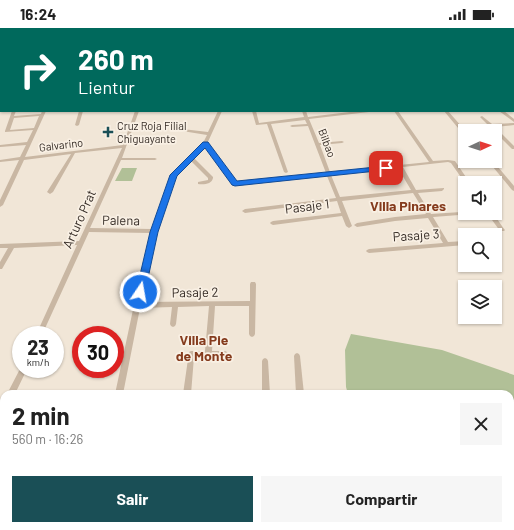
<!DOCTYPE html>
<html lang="es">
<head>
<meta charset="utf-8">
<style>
	body { margin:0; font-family:Barlow,sans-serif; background:#f6f6f6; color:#222; height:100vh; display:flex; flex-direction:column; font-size:15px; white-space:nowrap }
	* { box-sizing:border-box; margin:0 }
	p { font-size:13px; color:#767676 }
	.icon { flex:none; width:22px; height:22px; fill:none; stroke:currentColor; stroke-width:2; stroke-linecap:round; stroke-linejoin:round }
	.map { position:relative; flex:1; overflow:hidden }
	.drawer { position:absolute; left:0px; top:362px; width:514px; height:140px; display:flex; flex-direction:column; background:#fff; border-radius:12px 12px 0 0; box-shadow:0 1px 3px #0004 }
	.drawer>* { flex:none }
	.hud { position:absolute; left:0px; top:0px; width:514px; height:84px; box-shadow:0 1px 3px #0004; background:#00695c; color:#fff; overflow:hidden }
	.needle { width:26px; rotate:87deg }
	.controls { position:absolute; left:458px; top:96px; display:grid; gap:8px }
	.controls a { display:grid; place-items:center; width:44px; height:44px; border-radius:0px; background:#fff; box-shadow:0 1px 3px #0004; font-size:20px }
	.speed { position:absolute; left:12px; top:298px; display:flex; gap:8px; font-size:20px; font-weight:700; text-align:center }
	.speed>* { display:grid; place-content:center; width:52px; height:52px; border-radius:50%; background:#fff; box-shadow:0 1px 3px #0004; line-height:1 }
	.speed small { font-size:10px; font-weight:400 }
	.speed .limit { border:6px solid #d22; background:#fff; color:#111 }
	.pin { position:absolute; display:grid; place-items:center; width:34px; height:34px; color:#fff; margin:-17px; border-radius:8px; box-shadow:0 2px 6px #0006 }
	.me { position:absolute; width:44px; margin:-22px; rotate:12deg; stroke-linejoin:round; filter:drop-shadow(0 0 3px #0008) }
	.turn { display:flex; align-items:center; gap:14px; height:84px; padding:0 12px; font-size:18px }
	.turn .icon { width:52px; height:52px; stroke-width:2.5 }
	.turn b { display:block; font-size:28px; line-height:34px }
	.round { display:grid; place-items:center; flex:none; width:42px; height:42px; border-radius:0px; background:#f6f6f6 }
	.summary { display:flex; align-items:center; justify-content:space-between; height:68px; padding:0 12px }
	h1 { font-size:24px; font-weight:700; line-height:30px }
	.primary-button { display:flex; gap:8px; margin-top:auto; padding:8px 12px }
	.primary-button a { flex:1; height:46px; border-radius:0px; background:#1a4f56; color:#fff; font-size:16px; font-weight:700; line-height:46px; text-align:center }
	.primary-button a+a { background:#f6f6f6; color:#222 }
	.status { display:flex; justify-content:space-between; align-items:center; height:28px; padding:0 20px; background:#fff; direction:ltr }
	.status svg { height:11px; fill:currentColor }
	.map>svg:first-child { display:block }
</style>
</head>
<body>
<div class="status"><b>16:24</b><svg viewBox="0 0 49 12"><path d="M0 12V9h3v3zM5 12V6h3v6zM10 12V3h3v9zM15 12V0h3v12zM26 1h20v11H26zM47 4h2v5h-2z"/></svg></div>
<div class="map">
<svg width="514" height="502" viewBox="0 0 514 502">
	<rect width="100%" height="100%" fill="#f1e6d7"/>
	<g fill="#b1c097">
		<polygon points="122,140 137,140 132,153 115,153"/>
		<polygon points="351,306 442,322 514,347 514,502 488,502 486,498 510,498 510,366 348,366 346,359 345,322"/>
	</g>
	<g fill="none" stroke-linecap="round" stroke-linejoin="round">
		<g fill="#c9b7a3" fill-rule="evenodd">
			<rect x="113" y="0" width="4" height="1"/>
			<polygon points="163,0 167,0 168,1 164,1"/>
			<polygon points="184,0 189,0 187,1"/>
			<rect x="513" y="4" width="1" height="2"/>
			<rect x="0" y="14" width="1" height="2"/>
			<rect x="0" y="24" width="1" height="2"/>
			<rect x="513" y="41" width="1" height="3"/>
			<rect x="513" y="60" width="1" height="2"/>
			<path d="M12 83H16L14 88 41 86 42 83H46L25 129 123 117 135 83H139L122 130H155L157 131 155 132H121L90 200 152 201 172 147 203 115 207 107 176 102H174V100L208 104 218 83H222L207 116 236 154 326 145 308 98 292 99 290 98 292 97 307 96 305 92 271 96 288 144 286 145 284 144 267 96 256 97 252 83H256L259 95 304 89 302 83H306L308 89 358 83H371L369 84 309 91 319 115 342 113 344 114 342 115 320 117 330 144 429 134 394 83H398L433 133 448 132 455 133 470 155H465L451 135 448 134 403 139 416 162 444 160V161L442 163 418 165 431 186 461 184 462 185 459 187 433 189 448 214 465 213V217L369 225 367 224 366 223 367 222 369 221 443 215 428 190 395 193 357 199 354 197 357 195 395 189 426 186 413 165 342 173 352 198 349 200 346 198 342 188 273 197 271 196 270 195 271 194 273 193 341 185 337 173 245 185 242 183 245 181 336 170 327 148 235 158 233 157 205 119 194 130 213 149V150C212 156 204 157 198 156V154L208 152V150L191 133 176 148 157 203 151 226 141 274 250 273V256L251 254H255L256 256 255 306 254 308 252 309 250 308 249 306V278H215L212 323H225L227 324 228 326 227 328 225 329H194L191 366H183L189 324 191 323H205L209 278 178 279 176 296 175 298 173 299 171 298 170 296 172 279 140 280 123 366H115L134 277 151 205 89 204 42 307H36L77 217 14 220 2 241H0V234L8 220H0V216L79 213 122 120 75 125 53 164 50 166 47 164 71 126 24 132 3 177 0 179V172L19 132 0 134V132L20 129 26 117 0 119V117L27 114 33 102 5 104V103ZM39 88 34 100 10 102 14 90ZM398 140 411 162 340 169 331 147Z"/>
			<polygon points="79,83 83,83 79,97 77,98 75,97"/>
			<polygon points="444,83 448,83 462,99 488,97 480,89 482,88 492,96 514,95 514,97 495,99 514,118 514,121 512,121 490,99 464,101 466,103 465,106 463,106"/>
			<polygon points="499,83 504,83 514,91 514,94"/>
			<polygon points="488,133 493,133 514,158 514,163 512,162"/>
			<polygon points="487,185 493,185 504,201 505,202 504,203 500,203"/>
			<polygon points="297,325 299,326 300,328 304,366 296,366 294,328 295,326"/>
			<polygon points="265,330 267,331 268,333 270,366 262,366 262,333 263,331"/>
			<polygon points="21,339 21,341 27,341 15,366 7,366"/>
			<polygon points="4,378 4,391 3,394 0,395 0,382 1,379"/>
			<rect x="0" y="424" width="4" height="8"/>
			<rect x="0" y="480" width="4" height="8"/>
			<polygon points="109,498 118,498 120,502 111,502"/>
			<polygon points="183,498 192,498 194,502 185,502"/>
			<rect x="284" y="498" width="8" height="4"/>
		</g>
		<g fill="#776356" fill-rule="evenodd">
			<rect x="513" y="33" width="1" height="2"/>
			<rect x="0" y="35" width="1" height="2"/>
			<rect x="0" y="65" width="1" height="4"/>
		</g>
		<g stroke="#342b25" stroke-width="1" stroke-dasharray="0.5 2" stroke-linecap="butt">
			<polyline points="355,0 419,1"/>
			<polyline points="414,0 487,1"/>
			<polyline points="251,1 263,0"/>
			<polyline points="260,1 276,0"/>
			<polyline points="272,1 296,0"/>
		</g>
	</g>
	<polygon fill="#1a73e8" stroke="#114b97" points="203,114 208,114 237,153 386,138 389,140 386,142 235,158 232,157 205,120 177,148 158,204 145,264 143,266 137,266 136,264 150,204 170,147"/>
	<path fill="#1a4f56" stroke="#f9f0e4" stroke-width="1.5" d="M106 98h4v4h4v4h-4v4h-4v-4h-4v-4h4z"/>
	<g text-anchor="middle" stroke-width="3.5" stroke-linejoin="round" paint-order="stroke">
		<g font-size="11" fill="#342b25" stroke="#f9f0e4" text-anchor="start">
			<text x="117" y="102">Cruz Roja Filial<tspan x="117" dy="13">Chiguayante</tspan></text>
		</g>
		<g font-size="11" fill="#342b25" stroke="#f9f0e4">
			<text transform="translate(327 115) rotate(69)" y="4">Bilbao</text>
			<text transform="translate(61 117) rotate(-7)" y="4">Galvarino</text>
		</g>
		<g font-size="13" fill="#342b25" stroke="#f9f0e4">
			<text transform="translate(307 178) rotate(-7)" y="5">Pasaje 1</text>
			<text transform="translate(79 191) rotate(-66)" y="5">Arturo Prat</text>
			<text transform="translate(121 192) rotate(1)" y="5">Palena</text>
			<text transform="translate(416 207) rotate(-4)" y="5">Pasaje 3</text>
			<text transform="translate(195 264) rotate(-1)" y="5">Pasaje 2</text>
		</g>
		<g font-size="14" font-weight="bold" fill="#853b1d" stroke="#f9f0e4">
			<text x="408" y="183">Villa Pinares</text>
			<text x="204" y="317">Villa Pie<tspan x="204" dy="16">de Monte</tspan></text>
		</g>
	</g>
</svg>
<div class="controls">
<a><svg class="needle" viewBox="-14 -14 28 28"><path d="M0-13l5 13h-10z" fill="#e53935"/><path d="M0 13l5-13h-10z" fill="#767676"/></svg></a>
<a><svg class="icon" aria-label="sound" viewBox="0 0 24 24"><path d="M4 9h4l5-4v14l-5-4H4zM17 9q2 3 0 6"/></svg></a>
<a><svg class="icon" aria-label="search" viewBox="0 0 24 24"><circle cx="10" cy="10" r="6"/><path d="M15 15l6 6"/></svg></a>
<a><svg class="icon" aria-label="layers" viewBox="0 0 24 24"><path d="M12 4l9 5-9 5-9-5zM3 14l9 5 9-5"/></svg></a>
</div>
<div class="speed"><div>23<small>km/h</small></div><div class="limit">30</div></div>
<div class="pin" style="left:386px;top:140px;background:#d93025"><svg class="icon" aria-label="arrive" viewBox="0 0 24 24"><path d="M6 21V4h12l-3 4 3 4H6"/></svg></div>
<svg class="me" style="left:140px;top:264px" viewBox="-20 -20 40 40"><circle r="17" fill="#1a73e8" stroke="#fff" stroke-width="3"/><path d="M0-11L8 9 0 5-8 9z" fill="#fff"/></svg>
<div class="hud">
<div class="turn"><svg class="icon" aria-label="right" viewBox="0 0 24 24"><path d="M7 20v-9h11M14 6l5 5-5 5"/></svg><div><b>260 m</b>Lientur</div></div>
</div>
<section class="drawer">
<div class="summary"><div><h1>2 min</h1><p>560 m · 16:26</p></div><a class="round"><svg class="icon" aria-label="close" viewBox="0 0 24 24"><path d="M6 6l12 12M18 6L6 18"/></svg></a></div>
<div class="primary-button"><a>Salir</a><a>Compartir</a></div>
</section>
</div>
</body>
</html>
